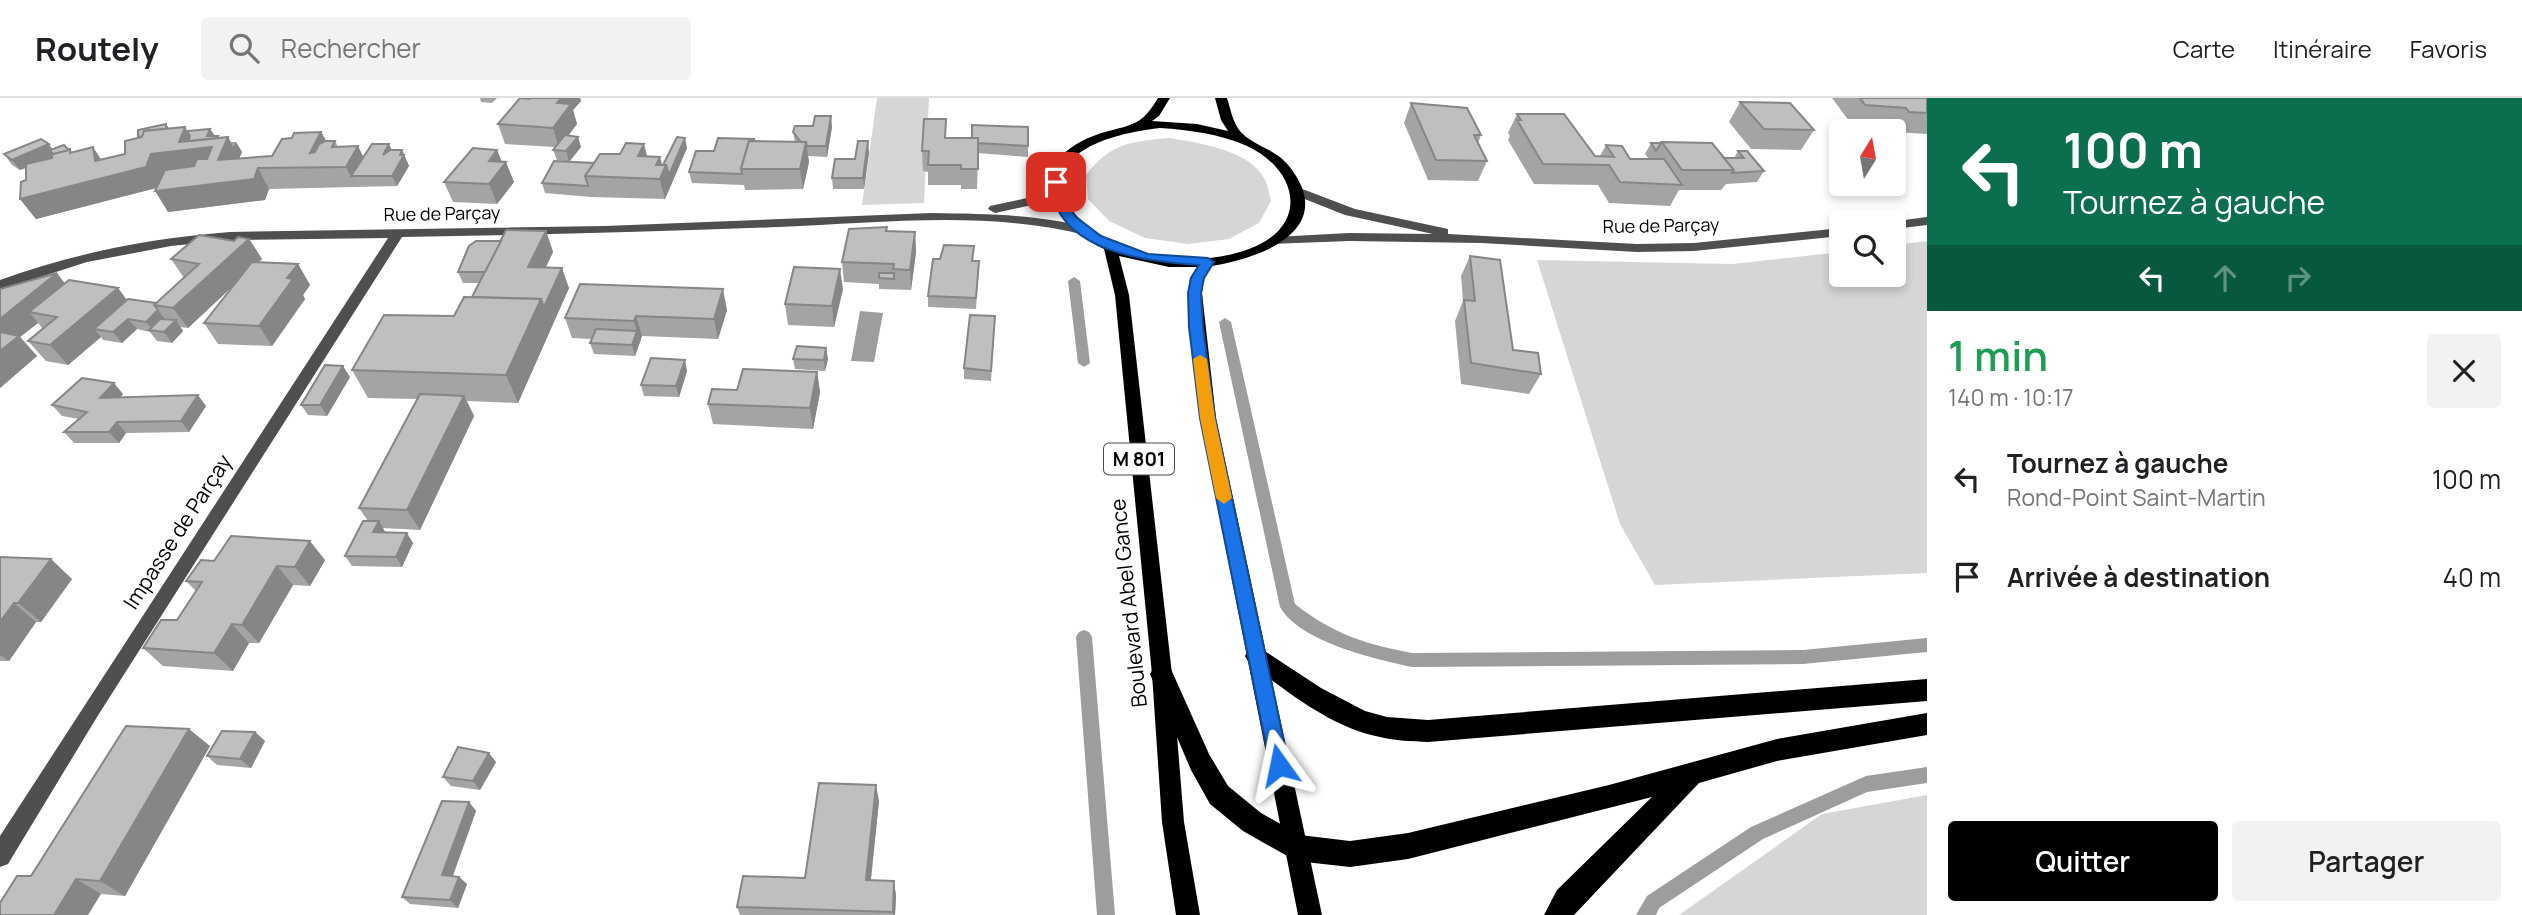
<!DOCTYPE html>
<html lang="fr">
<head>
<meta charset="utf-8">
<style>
	body { margin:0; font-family:Manrope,sans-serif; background:#f2f2f2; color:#202124; height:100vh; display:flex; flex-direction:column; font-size:26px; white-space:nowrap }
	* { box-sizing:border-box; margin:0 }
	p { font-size:23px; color:#757577 }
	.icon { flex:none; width:38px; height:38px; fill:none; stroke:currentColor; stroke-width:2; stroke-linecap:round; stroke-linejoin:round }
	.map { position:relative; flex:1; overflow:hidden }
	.panel { display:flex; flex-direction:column; background:#fff; width:595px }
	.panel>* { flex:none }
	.banner { background:#0b6e4f; color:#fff; overflow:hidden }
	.needle { width:46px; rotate:11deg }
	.tools { position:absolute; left:1829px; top:21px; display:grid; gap:14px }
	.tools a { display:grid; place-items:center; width:77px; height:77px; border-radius:7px; background:#fff; box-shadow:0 4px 10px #0003; font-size:35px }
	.pin { position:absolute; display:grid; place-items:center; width:60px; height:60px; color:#fff; margin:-30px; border-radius:14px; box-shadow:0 4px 10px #0006 }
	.me { position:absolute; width:77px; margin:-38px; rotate:348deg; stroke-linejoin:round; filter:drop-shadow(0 0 5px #0008) }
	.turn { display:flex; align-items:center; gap:24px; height:147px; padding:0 21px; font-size:32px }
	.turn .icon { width:91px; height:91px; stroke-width:2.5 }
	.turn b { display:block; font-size:49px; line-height:60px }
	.lanes { display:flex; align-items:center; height:66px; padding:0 21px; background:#0003; justify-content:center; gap:35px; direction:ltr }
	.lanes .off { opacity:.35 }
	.round { display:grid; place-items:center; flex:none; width:74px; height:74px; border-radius:7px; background:#f2f2f2 }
	.headline { display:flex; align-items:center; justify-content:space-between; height:119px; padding:0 21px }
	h1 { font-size:42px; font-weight:600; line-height:52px; color:#1e9e55 }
	.button { display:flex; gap:14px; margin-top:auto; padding:14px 21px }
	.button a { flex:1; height:80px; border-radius:7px; background:#000; color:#fff; font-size:28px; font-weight:600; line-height:80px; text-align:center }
	.button a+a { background:#f2f2f2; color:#202124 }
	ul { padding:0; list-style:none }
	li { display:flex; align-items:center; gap:21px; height:98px; padding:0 21px }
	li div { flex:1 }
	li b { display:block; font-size:26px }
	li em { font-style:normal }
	header { display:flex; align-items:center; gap:42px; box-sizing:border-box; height:98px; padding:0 35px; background:#fff; border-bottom:2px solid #e0e0e0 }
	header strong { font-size:33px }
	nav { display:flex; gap:38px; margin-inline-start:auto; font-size:24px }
	.search { width:490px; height:63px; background:#f2f2f2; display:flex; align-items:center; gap:18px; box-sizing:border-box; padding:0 24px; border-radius:7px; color:#757577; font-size:26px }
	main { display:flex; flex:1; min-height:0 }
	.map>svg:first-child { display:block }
</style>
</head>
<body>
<header>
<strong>Routely</strong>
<div class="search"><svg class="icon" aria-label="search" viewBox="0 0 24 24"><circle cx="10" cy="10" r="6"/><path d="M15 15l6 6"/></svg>Rechercher</div>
<nav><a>Carte</a><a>Itinéraire</a><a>Favoris</a></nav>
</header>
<main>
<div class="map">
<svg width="1927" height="817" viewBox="0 0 1927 817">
	<rect width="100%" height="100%" fill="#fff"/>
	<g fill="#d6d6d6">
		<polygon points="877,0 929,0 924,105 862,107"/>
		<path d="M1168 40C1196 44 1251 52 1265 82 1268 88 1269 96 1271 103L1259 125 1229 141 1188 146 1145 140 1109 123 1088 101 1086 77C1111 45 1129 44 1168 40Z"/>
		<polygon points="1927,143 1927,475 1655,487 1620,426 1537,162 1732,166 1841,154 1841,177 1894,177 1894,147"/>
		<polygon points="1927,697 1927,817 1679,817 1822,716"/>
	</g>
	<polygon fill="#9d9d9d" points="860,213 883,215 874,264 851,263"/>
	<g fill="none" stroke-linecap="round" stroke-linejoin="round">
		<g fill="#9d9d9d" fill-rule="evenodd">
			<polygon points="1074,179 1080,183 1090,265 1084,269 1078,265 1068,183"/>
			<path d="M1225 220 1231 224 1295 506C1333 536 1365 546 1412 555L1803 552 1927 540V554L1803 566 1412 569C1375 561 1300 544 1280 509L1219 224Z"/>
			<polygon points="1084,532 1089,534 1092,539 1115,817 1097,817 1076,539 1079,534"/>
			<polygon points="1927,669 1927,685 1867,694 1763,741 1659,810 1656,817 1636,817 1647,798 1751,729 1866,678"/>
		</g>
		<g fill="#4f4f4f" fill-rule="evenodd">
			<polygon points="1056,80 1061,81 1061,87 1036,106 995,115 988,111 990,108 1027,100"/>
			<polygon points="1297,89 1355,111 1448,131 1448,136 1637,146 1694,145 1841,130 1841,138 1694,153 1637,154 1481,145 1349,143 1270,146 1270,140 1275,139 1349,135 1433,136 1345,117 1292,96 1290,93"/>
			<path d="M932 115C988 116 1035 116 1090 130L1092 133 1085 137C986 112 880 125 779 129 653 134 527 137 402 139L97 619 8 766 0 769V738L388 140 230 142 171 148 87 164 0 192V182C75 155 151 140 230 134L605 128Z"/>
			<polygon points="1927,119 1927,127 1894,131 1894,124 1889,124"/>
		</g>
		<path fill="#000" fill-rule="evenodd" d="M1158 0H1170L1159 18 1152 23 1197 26 1228 33 1221 22 1215 0H1227C1231 13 1234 30 1245 38 1260 50 1276 52 1289 68 1339 131 1262 160 1212 168L1204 180 1202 195 1216 320 1322 817H1298L1200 320 1188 195 1190 180 1197 169H1169L1119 158 1129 197 1172 576 1184 724 1200 817H1176L1162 724 1152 576 1115 197 1104 151C1083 142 1068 127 1056 108 1036 75 1064 48 1096 37 1108 32 1121 31 1132 26 1144 22 1152 10 1158 0ZM1160 30C1190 32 1220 36 1247 48 1300 73 1309 129 1249 151 1114 200 955 54 1160 30Z"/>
		<g fill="#000" fill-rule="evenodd">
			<path d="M1257 548 1321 590 1365 613 1387 619 1428 622 1927 581V603L1428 644C1412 643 1395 643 1380 639 1330 629 1288 594 1249 565L1245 558 1249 551Z"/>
			<polygon points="1162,566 1170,569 1209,656 1228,688 1261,715 1300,737 1350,743 1408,735 1609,687 1777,641 1927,615 1927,637 1777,663 1699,685 1574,817 1544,817 1557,792 1652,699 1408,761 1350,769 1296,763 1243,733 1210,706 1191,672 1150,576 1154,569"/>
		</g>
	</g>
	<g fill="#a4a4a4">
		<polygon points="480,0 497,0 492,5 481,4"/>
		<polygon points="531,0 580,0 581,3 573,12 577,26 569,37 581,49 569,64 594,65 647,58 662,67 687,50 665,101 591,99 545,95 542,85 565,63 557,62 553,52 555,49 505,46 498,26"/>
		<polygon points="1832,0 1927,0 1927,36 1895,34 1892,30 1852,27"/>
		<polygon points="1740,4 1814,32 1801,52 1751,51 1729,24"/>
		<polygon points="1411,5 1481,37 1478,45 1487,63 1478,83 1428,82 1404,25"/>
		<polygon points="1517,16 1595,58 1600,58 1606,47 1630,61 1649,61 1645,56 1651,45 1661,45 1662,44 1724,60 1734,60 1738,53 1764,73 1757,84 1726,86 1721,92 1679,92 1670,108 1609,105 1598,87 1534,86 1508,42 1510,38 1508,35"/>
		<polygon points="946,21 946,40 972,40 1028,29 1028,59 978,55 977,91 961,91 961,87 928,87 928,74 923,73 922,53"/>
		<polygon points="832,29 827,59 808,58 809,64 803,91 745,92 744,87 692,85 689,74 714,53 754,41 755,44 795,44 793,34"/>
		<polygon points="169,30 187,33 210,31 215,38 218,38 220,40 228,39 231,44 236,44 242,54 239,60 272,58 292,40 321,34 326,43 335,43 338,49 363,59 392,52 402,52 409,68 397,88 269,91 265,102 168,114 156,90 36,121 20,101 26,82 26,70 20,72 12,67 4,56 52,52 69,52 73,54 101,62 125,56"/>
		<polygon points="497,52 502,64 514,84 497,106 453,104 444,84"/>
		<polygon points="869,54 864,91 833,91 832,80"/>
		<polygon points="887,129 887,133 915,134 916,154 911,192 879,191 879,186 844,184 842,164"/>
		<polygon points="546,133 553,154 546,169 569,190 518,305 467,303 474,318 420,432 383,430 385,434 413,445 402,469 352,468 345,458 368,423 359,410 417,301 368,300 352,272 454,218 472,199 479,185 463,185 458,174 501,143"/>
		<polygon points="249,141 262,161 258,165 298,166 310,187 303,197 305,201 272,248 218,246 204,225 234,187 188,230 180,229 183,233 172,245 157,243 150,234 137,231 122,245 103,242 101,239 68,267 46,263 28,243 43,231 38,225 20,239 37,258 0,290 0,191 65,185 118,190 127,202 156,205 184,180 171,161 234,143"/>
		<polygon points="1470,158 1513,252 1541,276 1529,296 1461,286 1455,223 1463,203 1461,178"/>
		<polygon points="974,163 979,163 976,211 928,209 928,198"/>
		<polygon points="843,191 834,229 788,227 785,206"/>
		<polygon points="727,212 718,241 642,238 635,258 594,256 590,245 592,241 572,240 565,220"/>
		<polygon points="995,218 991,283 964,281 964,270"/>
		<polygon points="826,250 828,261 825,273 795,271 793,261"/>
		<polygon points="687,273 679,299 644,298 641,287"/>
		<polygon points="817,274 820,294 813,331 713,326 708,306 737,292"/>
		<polygon points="350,279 327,318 308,317 301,307"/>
		<polygon points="123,296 120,300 206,308 189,334 126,335 119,345 74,345 64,334 79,321 62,318 52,307"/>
		<polygon points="0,459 72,481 41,524 36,524 9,563 0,563"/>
		<polygon points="325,462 310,488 293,487 259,545 249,545 233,573 163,568 143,550 177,522 196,493 186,483 214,463"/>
		<polygon points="255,634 265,643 251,670 217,667 207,658"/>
		<polygon points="210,648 125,798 101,796 31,778"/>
		<polygon points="496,664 480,692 451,688 443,679"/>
		<polygon points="879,703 871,782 894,783 896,798 895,817 740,817 737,809 805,780"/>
		<polygon points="469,704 476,713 453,778 459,779 467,786 458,810 410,806 402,799"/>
	</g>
	<g fill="#868686">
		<polygon points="561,0 580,0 581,3 573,12 577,26 559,49 553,30 557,5"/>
		<polygon points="831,18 832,29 827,59 826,48"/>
		<polygon points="166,26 173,36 185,29 197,49 215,46 218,38 224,48 228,39 233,49 236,44 242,54 230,82 160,89 36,121 20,101 95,63 93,49 106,69 145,49"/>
		<polygon points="210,31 217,41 207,38"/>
		<polygon points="321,34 332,53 310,55"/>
		<polygon points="578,39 581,49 569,64 566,53"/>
		<polygon points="685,40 687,50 665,101 656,67 660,59 664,74 666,67"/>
		<polygon points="868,43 869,54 864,91 863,80"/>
		<polygon points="806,44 809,64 803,91 800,71"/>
		<polygon points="49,46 56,57 20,72 12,62"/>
		<polygon points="389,46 394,57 383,57"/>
		<polygon points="644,46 649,66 638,58"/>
		<polygon points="358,48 368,68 351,78 356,89 346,69"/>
		<polygon points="402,52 409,68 397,88 392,78"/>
		<polygon points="497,52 503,68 506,64 514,84 497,106 489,86 489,63"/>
		<polygon points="258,70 269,91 265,102 168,114 155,93"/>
		<polygon points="546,133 553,154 536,189 528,169"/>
		<polygon points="915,134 916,154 911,192 910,172"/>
		<polygon points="249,141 262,161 188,230 173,210"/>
		<polygon points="298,166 310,187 303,197 305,201 272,248 259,228 287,180"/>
		<polygon points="562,170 569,190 518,305 506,277 541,201"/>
		<polygon points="840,171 843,191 834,229 832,208"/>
		<polygon points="57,175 73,196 29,214 38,225 20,239 37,258 0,290 0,221"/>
		<polygon points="118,190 133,211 94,231 101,239 68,267 50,247"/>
		<polygon points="723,191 727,212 718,241 714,221"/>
		<polygon points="158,212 166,223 153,232 146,224"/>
		<polygon points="636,218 642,238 640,244 634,223"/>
		<polygon points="128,221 137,231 122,245 113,234"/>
		<polygon points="176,222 183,233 172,245 164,234"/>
		<polygon points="637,233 640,244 635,258 632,247"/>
		<polygon points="826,250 828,261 825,273 824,262"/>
		<polygon points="685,262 687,273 679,299 676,288"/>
		<polygon points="343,268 350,279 327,318 320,307"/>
		<polygon points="817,274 820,294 813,331 810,310"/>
		<polygon points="114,285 123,296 109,311 100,300"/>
		<polygon points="198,297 206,308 189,334 181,323"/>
		<polygon points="464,298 474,318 420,432 407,412"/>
		<polygon points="117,324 126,335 119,345 109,334"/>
		<polygon points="379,423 385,434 380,445 373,434"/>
		<polygon points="407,435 413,445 402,469 396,459"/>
		<polygon points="310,443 325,462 310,488 295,469"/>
		<polygon points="51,461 72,481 41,524 18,505"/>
		<polygon points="277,468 293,487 259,545 242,527"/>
		<polygon points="14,505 36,524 9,563 0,557 0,524"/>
		<polygon points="232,526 249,545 233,573 214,555"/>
		<polygon points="189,631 210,648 125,798 100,783"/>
		<polygon points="255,634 265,643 251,670 240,661"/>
		<polygon points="489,655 496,664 480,692 473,683"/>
		<polygon points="876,687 879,703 869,797 866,782"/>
		<polygon points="469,704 476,713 450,785 442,777"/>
		<polygon points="459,779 467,786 458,810 450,802"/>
		<polygon points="76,781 101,796 88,817 54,817"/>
		<polygon points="894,783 896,798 895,817 893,817"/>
	</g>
	<g fill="#bfbfbf" stroke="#868686" stroke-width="2">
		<polygon points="520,0 530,1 531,0 561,0 557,5 571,6 553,30 498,26"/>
		<polygon points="1860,0 1927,0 1927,15 1909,14 1906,10 1865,7"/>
		<polygon points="1740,4 1790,5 1814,32 1764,31"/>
		<polygon points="1411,5 1467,10 1481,37 1474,37 1487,63 1436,62"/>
		<polygon points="1517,16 1564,16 1595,58 1614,59 1606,47 1622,48 1630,61 1664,61 1682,87 1620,84 1609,67 1543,66 1517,22 1521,22"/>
		<polygon points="815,18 831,18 826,48 807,48 806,44 801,44 793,34 795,28 813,28"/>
		<polygon points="924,21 946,21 945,40 978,40 978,71 961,71 961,67 928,67 929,53 922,53"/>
		<polygon points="166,26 166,31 144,33 143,38 138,39 138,32"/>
		<polygon points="972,27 1028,29 1028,48 978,45 978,40 972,40"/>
		<polygon points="185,29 179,44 228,39 218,62 272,58 282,41 292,40 294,35 321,34 310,55 315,54 319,46 325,43 335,43 332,49 358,48 346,69 258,70 254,81 155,93 165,72 194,68 197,61 207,61 212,49 151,56 146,69 20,101 21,84 26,82 26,66 52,60 52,56 70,51 70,55 93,49 95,63 125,56 125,43 142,39 144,33"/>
		<polygon points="210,31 207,38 218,38 217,40 188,43 190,38 187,33"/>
		<polygon points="565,37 578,39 566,53 553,52"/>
		<polygon points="677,39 685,40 669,77 666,67 663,67"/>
		<polygon points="718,40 754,41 753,44 749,43 741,71 742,76 689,74 696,53 714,53"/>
		<polygon points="41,41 49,46 12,62 4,56"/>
		<polygon points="749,43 806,44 800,71 741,71"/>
		<polygon points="858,43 868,43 863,80 832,80 835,61 855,61"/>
		<polygon points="1662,44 1712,45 1734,72 1682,72"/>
		<polygon points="626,45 644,46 638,58 660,59 656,67 666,67 660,81 585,78 600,56 620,56"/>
		<polygon points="1651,45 1661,45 1656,53"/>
		<polygon points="372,46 389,46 383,57 390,52 402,52 400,57 404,57 392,78 351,78"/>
		<polygon points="64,47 69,52 53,56 50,52"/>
		<polygon points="473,50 497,52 489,63 506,64 489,86 444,84"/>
		<polygon points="1738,53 1747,53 1764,73 1732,75 1734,72 1724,60 1744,60"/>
		<polygon points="554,63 594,65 585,78 588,88 542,85"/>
		<polygon points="887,129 886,133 915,134 910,172 893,171 894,166 842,164 849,131"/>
		<polygon points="506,132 546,133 528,169 562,170 544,209 541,201 472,199"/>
		<polygon points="199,137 234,143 238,139 249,141 173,210 154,207 199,166 171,161"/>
		<polygon points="476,143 501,143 485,174 458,174 469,148"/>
		<polygon points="944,147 974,148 972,163 979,163 976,200 928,198 933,161 940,161"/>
		<polygon points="1470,158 1500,162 1513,252 1538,255 1541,276 1471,265 1464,202 1475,203"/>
		<polygon points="252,164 298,166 287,180 293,181 259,228 204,225"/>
		<polygon points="794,169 840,171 832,208 785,206"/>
		<polygon points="57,175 0,221 0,191"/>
		<polygon points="879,175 894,175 894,181 879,180"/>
		<polygon points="69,182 118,190 50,247 28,243 57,219 29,214"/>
		<polygon points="580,186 723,191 714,221 636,218 634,223 565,220"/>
		<polygon points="464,199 541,201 506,277 352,272 384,217 454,218"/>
		<polygon points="128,201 156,205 154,207 158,212 146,224 128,221 113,234 94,231"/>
		<polygon points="970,217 995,218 991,273 964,270"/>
		<polygon points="160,221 176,222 164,234 149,232"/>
		<polygon points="596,231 637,233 632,247 590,245"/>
		<polygon points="0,234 19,238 0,253"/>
		<polygon points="797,248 826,250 824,262 793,261"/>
		<polygon points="651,260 685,262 676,288 641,287"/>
		<polygon points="325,267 343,268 320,307 301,307"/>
		<polygon points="743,271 817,274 810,310 708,306 712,291 737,292"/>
		<polygon points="82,280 114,285 100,300 198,297 181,323 117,324 109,334 64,334 87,314 52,307"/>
		<polygon points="420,296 464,298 407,412 359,410"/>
		<polygon points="363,423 379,423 373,434 407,435 396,459 345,458"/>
		<polygon points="231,438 310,443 295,469 277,468 242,527 232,526 214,555 143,550 161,522 177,522 202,484 186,483 201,462 214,463"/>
		<polygon points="0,459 51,461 18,505 14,505 0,524"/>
		<polygon points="126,628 189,631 100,783 76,781 54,817 0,817 0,805 17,778 31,778"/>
		<polygon points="222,633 255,634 240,661 207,658"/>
		<polygon points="458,649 489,655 473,683 443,679"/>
		<polygon points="819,685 876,687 866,782 894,783 893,814 737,809 743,778 805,780"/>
		<polygon points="442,703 469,704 442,777 459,779 450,802 402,799"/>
	</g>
	<path fill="#1a73e8" stroke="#114b97" stroke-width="2" d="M1056 80 1062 84 1068 109 1076 119 1101 138 1148 156 1208 160 1214 164 1204 180 1201 195 1203 229 1215 320 1289 667 1286 674 1279 676 1272 674 1270 667 1200 320 1189 229 1188 195 1191 180 1199 167C1154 164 1080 157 1057 110 1053 103 1052 92 1050 84Z"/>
	<polygon fill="#f59e0b" points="1200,257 1207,261 1215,320 1232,400 1224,406 1216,400 1200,320 1193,261"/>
	<g text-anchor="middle" stroke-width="6" stroke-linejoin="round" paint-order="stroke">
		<g font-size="18" fill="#000" stroke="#fff">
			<text transform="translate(442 116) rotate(-1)" y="6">Rue de Parçay</text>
			<text transform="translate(1661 128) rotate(-1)" y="6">Rue de Parçay</text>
		</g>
		<rect fill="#fff" stroke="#4c4c4c" stroke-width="2" x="1104" y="345.5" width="70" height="31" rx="5"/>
		<g font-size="19" font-weight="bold" fill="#000">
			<text x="1139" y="368">M 801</text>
		</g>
		<g font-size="21" fill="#000" stroke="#fff">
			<text transform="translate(178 434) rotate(-57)" y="7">Impasse de Parçay</text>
			<text transform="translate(1129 505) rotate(-96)" y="7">Boulevard Abel Gance</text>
		</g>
	</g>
</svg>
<div class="tools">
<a><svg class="needle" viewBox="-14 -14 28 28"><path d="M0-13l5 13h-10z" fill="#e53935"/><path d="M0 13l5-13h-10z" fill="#757577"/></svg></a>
<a><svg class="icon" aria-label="search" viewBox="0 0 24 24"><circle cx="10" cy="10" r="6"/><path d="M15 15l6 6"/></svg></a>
</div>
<div class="pin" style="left:1056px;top:84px;background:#d93025"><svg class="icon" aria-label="arrive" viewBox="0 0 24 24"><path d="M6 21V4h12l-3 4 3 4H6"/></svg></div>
<svg class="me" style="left:1279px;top:667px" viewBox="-20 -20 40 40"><path d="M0-17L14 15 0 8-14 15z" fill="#1a73e8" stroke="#fff" stroke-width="4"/></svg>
</div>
<section class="panel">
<div class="banner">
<div class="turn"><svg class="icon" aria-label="left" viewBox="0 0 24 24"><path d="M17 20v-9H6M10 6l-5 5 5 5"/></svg><div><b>100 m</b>Tournez à gauche</div></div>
<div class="lanes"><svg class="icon" aria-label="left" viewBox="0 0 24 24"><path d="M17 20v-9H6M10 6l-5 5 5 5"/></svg><svg class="icon off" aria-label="ahead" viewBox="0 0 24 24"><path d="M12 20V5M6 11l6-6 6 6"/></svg><svg class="icon off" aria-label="right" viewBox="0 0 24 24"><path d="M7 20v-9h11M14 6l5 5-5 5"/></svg></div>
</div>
<div class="headline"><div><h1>1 min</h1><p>140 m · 10:17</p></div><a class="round"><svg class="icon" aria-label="close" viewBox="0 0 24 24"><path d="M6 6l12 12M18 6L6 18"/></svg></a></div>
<ul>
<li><svg class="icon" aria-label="left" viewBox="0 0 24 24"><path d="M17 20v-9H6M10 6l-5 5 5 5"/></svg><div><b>Tournez à gauche</b><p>Rond-Point Saint-Martin</p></div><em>100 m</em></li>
<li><svg class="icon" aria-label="arrive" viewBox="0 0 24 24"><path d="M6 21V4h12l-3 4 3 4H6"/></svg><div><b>Arrivée à destination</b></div><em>40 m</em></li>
</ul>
<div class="button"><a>Quitter</a><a>Partager</a></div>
</section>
</main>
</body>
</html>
